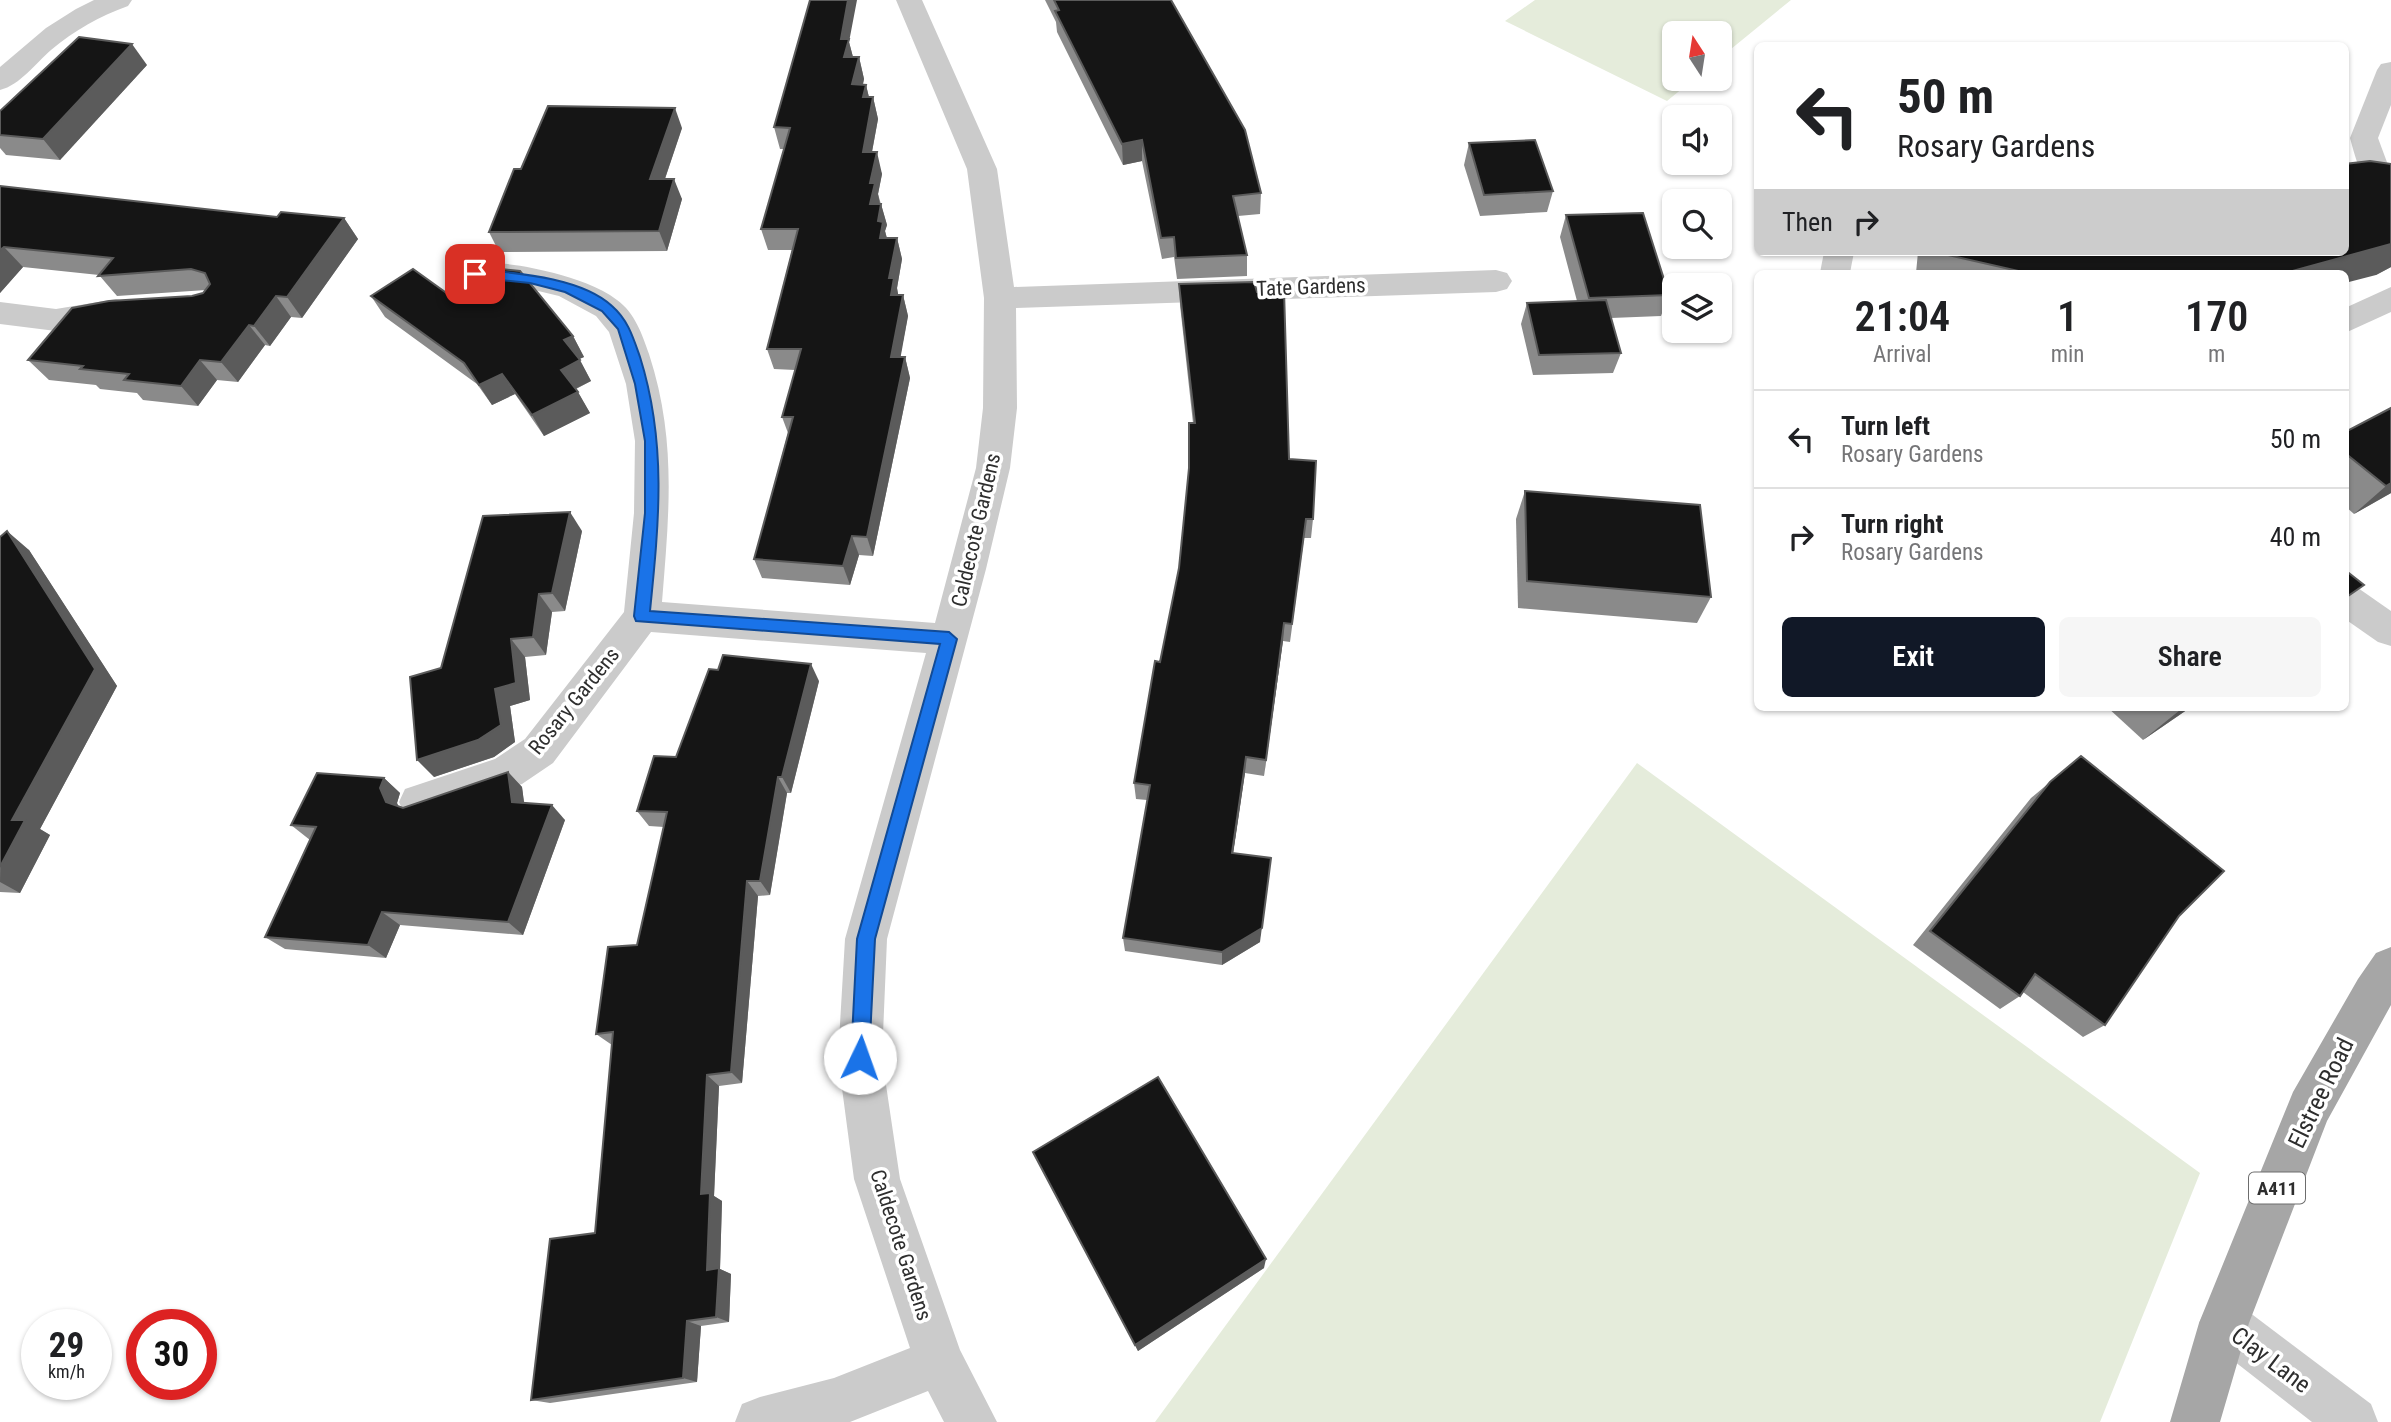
<!DOCTYPE html>
<html lang="en">
<head>
<meta charset="utf-8">
<style>
	body { margin:0; font-family:"Roboto Condensed",sans-serif; background:#f6f6f6; color:#202124; height:100vh; display:flex; flex-direction:column; font-size:26px; white-space:nowrap }
	* { box-sizing:border-box; margin:0 }
	p { font-size:23px; color:#757577 }
	.icon { flex:none; width:38px; height:38px; fill:none; stroke:currentColor; stroke-width:2; stroke-linecap:round; stroke-linejoin:round }
	.map { position:relative; flex:1; overflow:hidden }
	.details { position:absolute; left:1754px; top:270px; width:595px; height:441px; display:flex; flex-direction:column; background:#fff; border-radius:10px; box-shadow:0 2px 5px #0004 }
	.details>* { flex:none }
	.banner { position:absolute; left:1754px; top:42px; width:595px; height:214px; border-radius:10px; box-shadow:0 2px 5px #0004; background:#fff; color:#202124; overflow:hidden }
	.needle { width:46px; rotate:348deg }
	.tools { position:absolute; left:1662px; top:21px; display:grid; gap:14px }
	.tools a { display:grid; place-items:center; width:70px; height:70px; border-radius:10px; background:#fff; box-shadow:0 2px 5px #0004; font-size:35px }
	.speed { position:absolute; left:21px; top:1309px; display:flex; gap:14px; font-size:35px; font-weight:700; text-align:center }
	.speed>* { display:grid; place-content:center; width:91px; height:91px; border-radius:50%; background:#fff; box-shadow:0 2px 5px #0004; line-height:1 }
	.speed small { font-size:18px; font-weight:400 }
	.speed .limit { border:10px solid #d22; background:#fff; color:#111 }
	.pin { position:absolute; display:grid; place-items:center; width:60px; height:60px; color:#fff; margin:-30px; border-radius:14px; box-shadow:0 4px 10px #0006 }
	.me { position:absolute; width:77px; margin:-38px; rotate:3deg; stroke-linejoin:round; filter:drop-shadow(0 0 5px #0008) }
	.turn { display:flex; align-items:center; gap:24px; height:147px; padding:0 28px; font-size:32px }
	.turn .icon { width:91px; height:91px; stroke-width:2.5 }
	.turn b { display:block; font-size:49px; line-height:60px }
	.then { display:flex; align-items:center; height:66px; padding:0 28px; background:#0003; gap:14px; font-size:26px }
	.eta { display:flex; justify-content:space-evenly; align-items:center; height:119px; text-align:center }
	.eta b { font-size:42px; font-weight:600; line-height:49px }
	.cta { display:flex; gap:14px; margin-top:auto; padding:14px 28px }
	.cta a { flex:1; height:80px; border-radius:10px; background:#111827; color:#fff; font-size:28px; font-weight:600; line-height:80px; text-align:center }
	.cta a+a { background:#f6f6f6; color:#202124 }
	ul { padding:0; list-style:none }
	li { display:flex; align-items:center; gap:21px; height:98px; padding:0 28px; border-top:2px solid #e0e0e0 }
	li div { flex:1 }
	li b { display:block; font-size:26px }
	li em { font-style:normal }
	.map>svg:first-child { display:block }
</style>
</head>
<body>
<div class="map">
<svg width="2391" height="1422" viewBox="0 0 2391 1422">
	<rect width="100%" height="100%" fill="#fff"/>
	<g fill="#e5ecdb">
		<polygon points="1535,0 1791,0 1720,58 1720,33 1675,33 1675,79 1694,79 1667,101 1505,21"/>
		<polygon points="1637,763 2200,1173 2100,1422 1155,1422"/>
	</g>
	<g fill="none" stroke-linecap="round" stroke-linejoin="round">
		<g fill="#cbcbcb" fill-rule="evenodd">
			<path d="M132 0 128 6C100 16 75 30 51 50 36 63 20 85 0 90V67L46 28 76 9 94 0Z"/>
			<path d="M896 0H922L997 169 1014 287 1496 270 1507 273 1512 281 1507 289 1496 292 1016 308 1017 408 1010 468 986 569 887 939 882 1058 900 1179 960 1350 997 1422H944L928 1391 850 1422H735L742 1404 760 1397 834 1378 910 1348 854 1179 838 1058 845 939 926 653 651 632 553 763 522 784 419 820 405 815 399 802 405 789 495 759 525 739 624 612 634 513 635 441 626 384 609 332 596 316 559 296 530 289 464 282 460 274 464 266C491 259 527 266 554 273 575 279 599 286 617 300 635 313 642 334 649 354 677 440 669 514 662 602L935 623 976 468 983 408 984 298 967 169Z"/>
			<path d="M2391 62V105L2378 138 2391 173V200C2363 192 2357 163 2350 138L2377 70 2381 64Z"/>
			<polygon points="1824,252 1854,252 1850,273 1820,273"/>
			<polygon points="2391,287 2391,312 2345,333 2345,308"/>
			<polygon points="116,299 127,302 132,310 127,318 56,331 0,324 0,302 56,309"/>
			<polygon points="2345,584 2358,588 2391,611 2391,646 2378,642 2345,619"/>
			<polygon points="2224,1298 2241,1306 2371,1404 2378,1422 2312,1422 2207,1340 2199,1323 2207,1306"/>
		</g>
		<polygon fill="#a6a6a6" fill-rule="evenodd" points="2391,947 2391,1005 2327,1121 2249,1323 2220,1422 2170,1422 2199,1323 2293,1092 2358,979 2376,953"/>
	</g>
	<g fill="#8a8a8a">
		<polygon points="1045,0 1171,0 1261,193 1260,214 1238,216 1247,255 1247,276 1177,279 1174,257 1162,259 1142,161 1123,165 1057,32 1056,22"/>
		<polygon points="849,42 853,57 859,57 864,79 863,85 866,85 869,97 873,97 878,119 872,152 882,174 878,194 887,225 885,231 887,238 897,238 902,259 897,288 898,295 903,295 908,316 900,357 905,357 910,378 873,556 859,555 850,585 762,578 754,559 788,433 782,417 795,370 774,369 767,349 792,250 768,250 761,229 784,149 780,149 774,127"/>
		<polygon points="147,65 60,160 6,155 0,148 0,111"/>
		<polygon points="682,128 665,179 682,199 667,251 499,252 489,232 521,169"/>
		<polygon points="1469,143 1553,191 1547,212 1480,216 1464,165"/>
		<polygon points="2391,164 2391,267 2376,275 2345,273 1916,273 1918,252 2345,252"/>
		<polygon points="0,186 277,217 344,218 358,239 302,318 291,317 270,346 265,345 238,382 217,380 198,406 143,400 137,393 100,389 96,385 49,380 28,360 192,296 203,293 206,290 117,296 99,275 23,267 0,293"/>
		<polygon points="1566,215 1669,295 1661,316 1611,318 1621,353 1613,373 1533,375 1521,324 1527,303 1577,301 1560,237"/>
		<polygon points="1179,284 1289,459 1313,519 1311,538 1304,538 1290,642 1283,641 1264,776 1245,773 1233,853 1260,942 1222,965 1125,951 1123,938 1147,800 1136,799 1134,783 1160,662 1179,568 1193,423 1180,305"/>
		<polygon points="371,296 459,302 573,336 584,357 579,359 591,381 576,389 590,413 544,436 515,394 492,405 477,384 385,317"/>
		<polygon points="2391,408 2391,493 2354,514 2345,506 2345,432"/>
		<polygon points="1525,491 1711,597 1697,623 1518,608 1516,519"/>
		<polygon points="582,531 565,611 552,612 546,655 525,657 530,700 510,706 515,742 494,757 434,777 441,668"/>
		<polygon points="0,537 29,550 117,686 40,829 50,835 20,893 0,892"/>
		<polygon points="819,681 791,793 787,793 770,895 758,896 742,1083 719,1086 714,1196 722,1201 720,1269 731,1274 729,1322 701,1326 697,1382 550,1403 531,1400 595,1233 612,1045 596,1034 637,945 664,827 649,826 637,811 676,757"/>
		<polygon points="2107,707 2191,707 2143,740"/>
		<polygon points="2081,756 2179,916 2105,1025 2083,1037 2023,992 2020,996 2000,1009 1913,945 2031,798"/>
		<polygon points="508,772 522,787 524,803 565,820 523,935 400,925 386,958 285,949 265,937 310,840 291,825 384,778 400,793 397,803 398,806 403,808"/>
		<polygon points="1033,1152 1264,1268 1138,1351"/>
	</g>
	<g fill="#5b5b5b">
		<polygon points="848,0 857,0 849,42 854,61 850,78 841,39"/>
		<polygon points="132,44 147,65 60,160 43,139"/>
		<polygon points="859,57 864,79 857,106 852,84"/>
		<polygon points="866,85 871,106 873,97 878,119 868,173 863,152 863,97"/>
		<polygon points="675,108 682,128 658,199 650,179"/>
		<polygon points="1142,140 1142,161 1123,165 1122,144"/>
		<polygon points="877,152 882,174 878,194 880,204 870,204 870,183"/>
		<polygon points="674,179 682,199 667,251 659,231"/>
		<polygon points="881,204 887,225 885,231 888,243 880,238 878,221"/>
		<polygon points="344,218 358,239 302,318 287,297"/>
		<polygon points="897,238 902,259 897,288 899,299 891,295 889,278"/>
		<polygon points="2391,244 2391,267 2376,275 2345,283 2345,273 2285,273"/>
		<polygon points="4,247 23,267 0,293 0,250"/>
		<polygon points="903,295 908,316 897,377 891,357"/>
		<polygon points="276,296 291,317 270,346 254,326"/>
		<polygon points="249,325 265,345 238,382 221,362"/>
		<polygon points="573,336 584,357 575,361 564,340"/>
		<polygon points="905,357 910,378 873,556 867,537"/>
		<polygon points="200,360 217,380 198,406 181,386"/>
		<polygon points="580,360 591,381 573,390 561,370"/>
		<polygon points="502,374 515,394 492,405 479,385"/>
		<polygon points="578,392 590,413 544,436 532,415"/>
		<polygon points="2391,483 2391,493 2354,514 2386,486"/>
		<polygon points="570,512 582,531 565,611 552,593"/>
		<polygon points="7,531 29,550 117,686 40,829 50,835 20,893 0,882"/>
		<polygon points="852,536 859,555 850,585 843,566"/>
		<polygon points="539,594 552,612 546,655 533,637"/>
		<polygon points="1284,623 1283,641 1264,776 1266,760"/>
		<polygon points="511,639 525,657 530,700 510,706 515,742 494,757 434,777 417,760 495,689"/>
		<polygon points="811,664 819,681 791,793 782,777"/>
		<polygon points="2184,707 2191,707 2143,740 2180,710"/>
		<polygon points="1246,757 1245,773 1231,868 1232,853"/>
		<polygon points="508,772 522,787 526,817 512,802"/>
		<polygon points="778,777 787,793 770,895 760,881"/>
		<polygon points="384,778 400,793 397,803 403,816 386,802 380,788"/>
		<polygon points="552,805 565,820 523,935 508,922"/>
		<polygon points="1271,858 1260,942 1222,965 1222,952"/>
		<polygon points="747,881 758,896 742,1083 731,1072"/>
		<polygon points="382,912 400,925 386,958 368,945"/>
		<polygon points="707,1075 719,1086 714,1196 722,1201 720,1269 731,1274 729,1322 716,1317 707,1270 701,1194"/>
		<polygon points="1266,1259 1264,1268 1138,1351 1135,1345"/>
		<polygon points="687,1321 701,1326 697,1382 683,1378"/>
	</g>
	<g fill="#151515" stroke="#5b5b5b" stroke-width="2">
		<polygon points="810,0 848,0 841,39 849,39 844,57 859,57 852,84 866,85 863,97 873,97 863,152 877,152 870,183 875,183 870,204 881,204 878,221 883,222 880,238 897,238 889,278 894,278 891,295 903,295 891,357 905,357 867,537 852,536 843,566 754,559 793,417 782,417 801,349 767,349 798,229 761,229 790,128 774,127"/>
		<polygon points="1054,0 1171,0 1245,130 1261,193 1233,196 1247,255 1176,258 1174,237 1161,238 1142,140 1122,144 1055,11 1059,10"/>
		<polygon points="79,37 132,44 43,139 0,135 0,111"/>
		<polygon points="548,106 675,108 650,179 674,179 659,231 489,232 514,169 521,169"/>
		<polygon points="1535,140 1553,191 1484,195 1469,143"/>
		<polygon points="2370,161 2391,164 2391,244 2285,273 2027,273 1935,252 2345,252 2345,164"/>
		<polygon points="0,186 277,217 281,212 344,218 287,297 276,296 254,326 249,325 221,362 200,360 181,386 124,380 129,374 80,369 83,366 28,360 72,308 109,301 192,296 203,293 210,284 205,273 191,269 98,276 113,258 4,247 0,250"/>
		<polygon points="1643,213 1669,295 1589,298 1566,215"/>
		<polygon points="474,266 520,271 573,336 564,340 580,360 561,370 578,392 532,415 502,374 479,385 464,363 371,296 413,269 459,302"/>
		<polygon points="1254,282 1257,292 1284,290 1289,459 1316,461 1313,519 1306,519 1292,624 1284,623 1266,760 1246,757 1232,853 1271,858 1262,928 1222,952 1123,938 1150,785 1134,783 1155,661 1160,662 1179,568 1189,468 1189,423 1195,423 1179,284"/>
		<polygon points="1606,300 1621,353 1539,355 1527,303"/>
		<polygon points="2391,408 2391,483 2386,486 2345,453 2345,432"/>
		<polygon points="1525,491 1700,505 1711,597 1527,581"/>
		<polygon points="570,512 552,593 539,594 533,637 511,639 516,683 495,689 501,725 478,740 417,760 410,677 441,668 483,516"/>
		<polygon points="7,531 95,669 12,820 25,820 0,867 0,537"/>
		<polygon points="2345,570 2364,585 2345,598"/>
		<polygon points="723,655 811,664 782,777 778,777 760,881 747,881 731,1072 707,1075 701,1194 710,1193 707,1270 719,1268 716,1317 687,1321 683,1378 531,1400 550,1239 595,1233 613,1032 596,1034 608,947 637,945 667,812 637,811 654,756 676,757 709,669 718,670"/>
		<polygon points="2081,756 2224,871 2179,916 2105,1025 2035,974 2020,996 1930,931 2050,782"/>
		<polygon points="508,772 512,802 552,805 508,922 382,912 368,945 265,937 316,827 291,825 317,773 384,778 380,788 386,802 403,808"/>
		<polygon points="1158,1077 1266,1259 1135,1345 1033,1152"/>
	</g>
	<path fill="#1a73e8" stroke="#114b97" stroke-width="2" d="M475 269C515 273 581 277 612 306 628 320 633 337 640 357 667 443 659 522 650 611L949 632 957 639 875 939 869 1058 866 1065 860 1067 853 1065 851 1058 857 939 940 644 636 621 634 616 645 513V441L635 384 618 329 602 311 565 292 530 283 471 277 469 274Z"/>
	<g text-anchor="middle" stroke-width="7" stroke-linejoin="round" paint-order="stroke">
		<rect fill="#fff" stroke="#6d6d6d" stroke-width="2" x="2249" y="1172.5" width="56" height="31" rx="5"/>
		<g font-size="19" font-weight="bold" fill="#2e2e2e">
			<text x="2277" y="1195">A411</text>
		</g>
		<g font-size="21" fill="#2e2e2e" stroke="#fff">
			<text transform="translate(1311 287) rotate(-2)" y="7">Tate Gardens</text>
			<text transform="translate(976 530) rotate(-77)" y="7">Caldecote Gardens</text>
			<text transform="translate(574 701) rotate(-51)" y="7">Rosary Gardens</text>
			<text transform="translate(901 1245) rotate(72)" y="7">Caldecote Gardens</text>
		</g>
		<g font-size="24" fill="#2e2e2e" stroke="#fff">
			<text transform="translate(2321 1093) rotate(-64)" y="8">Elstree Road</text>
			<text transform="translate(2271 1360) rotate(37)" y="8">Clay Lane</text>
		</g>
	</g>
</svg>
<div class="tools">
<a><svg class="needle" viewBox="-14 -14 28 28"><path d="M0-13l5 13h-10z" fill="#e53935"/><path d="M0 13l5-13h-10z" fill="#757577"/></svg></a>
<a><svg class="icon" aria-label="sound" viewBox="0 0 24 24"><path d="M4 9h4l5-4v14l-5-4H4zM17 9q2 3 0 6"/></svg></a>
<a><svg class="icon" aria-label="search" viewBox="0 0 24 24"><circle cx="10" cy="10" r="6"/><path d="M15 15l6 6"/></svg></a>
<a><svg class="icon" aria-label="layers" viewBox="0 0 24 24"><path d="M12 4l9 5-9 5-9-5zM3 14l9 5 9-5"/></svg></a>
</div>
<div class="speed"><div>29<small>km/h</small></div><div class="limit">30</div></div>
<div class="pin" style="left:475px;top:274px;background:#d93025"><svg class="icon" aria-label="arrive" viewBox="0 0 24 24"><path d="M6 21V4h12l-3 4 3 4H6"/></svg></div>
<svg class="me" style="left:860px;top:1058px" viewBox="-20 -20 40 40"><circle r="19" fill="#fff"/><path d="M0-13L10 11 0 6-10 11z" fill="#1a73e8"/></svg>
<div class="banner">
<div class="turn"><svg class="icon" aria-label="left" viewBox="0 0 24 24"><path d="M17 20v-9H6M10 6l-5 5 5 5"/></svg><div><b>50 m</b>Rosary Gardens</div></div>
<div class="then">Then<svg class="icon" aria-label="right" viewBox="0 0 24 24"><path d="M7 20v-9h11M14 6l5 5-5 5"/></svg></div>
</div>
<section class="details">
<div class="eta">
<div><b>21:04</b><p>Arrival</p></div>
<div><b>1</b><p>min</p></div>
<div><b>170</b><p>m</p></div>
</div>
<ul>
<li><svg class="icon" aria-label="left" viewBox="0 0 24 24"><path d="M17 20v-9H6M10 6l-5 5 5 5"/></svg><div><b>Turn left</b><p>Rosary Gardens</p></div><em>50 m</em></li>
<li><svg class="icon" aria-label="right" viewBox="0 0 24 24"><path d="M7 20v-9h11M14 6l5 5-5 5"/></svg><div><b>Turn right</b><p>Rosary Gardens</p></div><em>40 m</em></li>
</ul>
<div class="cta"><a>Exit</a><a>Share</a></div>
</section>
</div>
</body>
</html>
